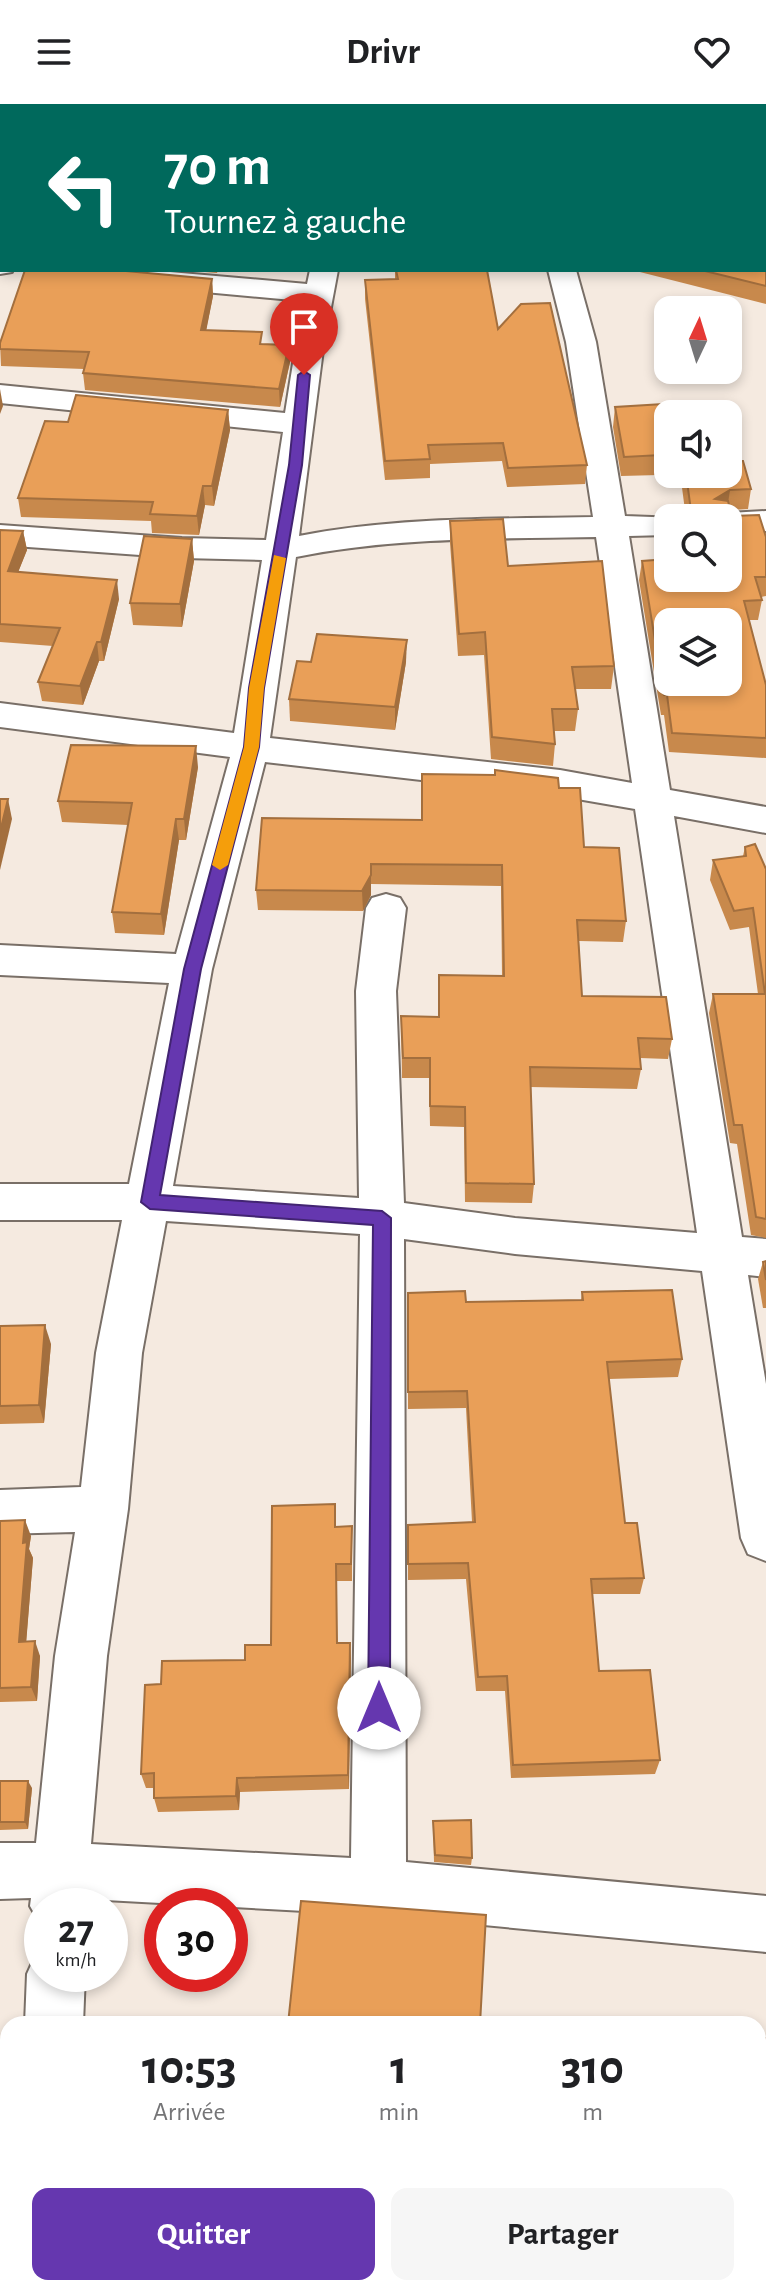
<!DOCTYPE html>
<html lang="fr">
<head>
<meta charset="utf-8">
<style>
	body { margin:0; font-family:"Alegreya Sans",sans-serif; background:#f6f6f6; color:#202124; height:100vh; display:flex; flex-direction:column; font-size:30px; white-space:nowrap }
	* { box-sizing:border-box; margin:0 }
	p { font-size:26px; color:#757577 }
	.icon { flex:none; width:44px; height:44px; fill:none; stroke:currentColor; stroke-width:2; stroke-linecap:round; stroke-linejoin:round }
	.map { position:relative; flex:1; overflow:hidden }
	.drawer { position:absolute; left:0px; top:1912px; width:766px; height:280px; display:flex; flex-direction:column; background:#fff; border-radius:24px 24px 0 0; box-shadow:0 4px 12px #0003 }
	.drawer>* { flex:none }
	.top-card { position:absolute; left:0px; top:0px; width:766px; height:168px; box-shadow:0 4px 12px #0003; background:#00695c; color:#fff; overflow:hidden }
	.needle { width:52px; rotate:4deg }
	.fabs { position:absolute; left:654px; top:192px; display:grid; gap:16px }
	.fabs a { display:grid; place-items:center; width:88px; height:88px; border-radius:16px; background:#fff; box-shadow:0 4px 12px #0003; font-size:40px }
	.speed { position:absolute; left:24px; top:1784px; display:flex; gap:16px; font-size:40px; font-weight:700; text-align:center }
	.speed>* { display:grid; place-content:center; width:104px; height:104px; border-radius:50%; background:#fff; box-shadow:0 4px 12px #0003; line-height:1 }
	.speed small { font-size:20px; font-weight:400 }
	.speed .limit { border:12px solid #d22; background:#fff; color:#111 }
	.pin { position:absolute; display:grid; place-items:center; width:68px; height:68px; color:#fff; margin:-82px -34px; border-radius:50% 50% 50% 0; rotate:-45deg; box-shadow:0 0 8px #0007 }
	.pin .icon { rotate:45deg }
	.me { position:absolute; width:88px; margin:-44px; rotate:0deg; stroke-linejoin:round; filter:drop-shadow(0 0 6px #0008) }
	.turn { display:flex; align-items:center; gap:28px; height:168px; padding:0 32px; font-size:36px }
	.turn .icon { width:104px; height:104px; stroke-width:2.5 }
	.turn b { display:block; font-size:56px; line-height:68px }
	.eta { display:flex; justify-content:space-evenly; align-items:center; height:136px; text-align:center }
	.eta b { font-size:48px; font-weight:700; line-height:56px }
	.primary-button { display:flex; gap:16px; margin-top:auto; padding:16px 32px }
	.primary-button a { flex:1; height:92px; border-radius:16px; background:#6537af; color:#fff; font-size:32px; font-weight:700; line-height:92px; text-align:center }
	.primary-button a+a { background:#f6f6f6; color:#202124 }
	header { display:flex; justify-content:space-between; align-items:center; height:104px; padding:0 32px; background:#fff; font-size:36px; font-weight:700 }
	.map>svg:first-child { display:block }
</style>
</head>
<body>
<header><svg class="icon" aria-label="menu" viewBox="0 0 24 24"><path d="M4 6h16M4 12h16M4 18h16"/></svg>Drivr<svg class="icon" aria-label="heart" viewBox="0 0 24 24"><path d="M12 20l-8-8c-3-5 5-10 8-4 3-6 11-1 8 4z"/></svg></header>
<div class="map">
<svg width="766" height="2192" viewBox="0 0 766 2192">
	<rect width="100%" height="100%" fill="#f5eae0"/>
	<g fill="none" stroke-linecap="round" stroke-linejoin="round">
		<defs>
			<g id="minor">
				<rect x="105" y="0" width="26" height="2"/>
				<rect x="232" y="0" width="26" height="2"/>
				<polygon points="766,12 766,28 764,29 764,13"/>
				<polygon points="0,154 2,166 12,168 0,170"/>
				<path d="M39 166H147L307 180 310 166H338L323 246 299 432C396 413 495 415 593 413L566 238 548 166H576L596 238 625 412 679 414H668V431L629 432 670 686 766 703V729L674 712 742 1133 766 1135V1173L748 1171 766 1280V1457L748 1450 741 1434 702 1167 515 1150 404 1135 406 1758 766 1792V1848L378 1811 87 1795 86 1802H42V1823L30 1802 31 1794 0 1795V1739H36L55 1552 75 1428 0 1430V1386L81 1383 96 1249 122 1116H0V1080H129L169 879 0 871V841L176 850 230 653 0 623V599L234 629 262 456 182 454 0 441V421L182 434 266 436 283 328 0 299V281L285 309 303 197 53 174 43 172ZM596 433 632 679 560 666 270 634 296 453C395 433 495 435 596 433ZM265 658 560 692 635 705 697 1129 515 1114 404 1099 396 887 406 804 400 794 386 790 372 794 366 804 356 887 359 1094 173 1082 212 865ZM166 1117 360 1130 351 1754 91 1740 107 1552 128 1405 142 1249Z"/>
				<polygon points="766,407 766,427 728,429 728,414 715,414 728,409"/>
				<polygon points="42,1847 42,1870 85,1870 83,1920 25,1920 27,1870 36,1850"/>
				<polygon points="0,2158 8,2158 8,2184 62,2184 65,2192 0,2192"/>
			</g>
		</defs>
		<use href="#minor" stroke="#796f67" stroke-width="4"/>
		<use href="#minor" fill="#fff" fill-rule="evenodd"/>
	</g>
	<g fill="#c8894c">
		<polygon points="0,43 2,43 2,136 0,135"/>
		<polygon points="766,64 766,124 764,125 765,128 766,128 766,200 632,166 764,166 764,65"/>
		<polygon points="181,166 218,166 217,169"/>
		<polygon points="395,166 487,166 498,225 587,361 585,380 507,383 502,357 430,360 430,374 385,376 365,195 365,176 395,175"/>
		<polygon points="212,175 213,192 206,226 263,240 290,258 280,303 85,286 83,269 84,265 1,262 0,239"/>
		<polygon points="615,303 668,310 668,370 728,370 751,385 748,405 730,406 732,412 766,433 766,492 761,493 762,496 758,516 749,516 766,581 766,654 669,648 664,611 661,611 639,476 642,457 728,474 728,414 686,414 681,376 660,377 659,371 621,372 613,323"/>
		<polygon points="228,306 230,326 214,402 205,401 199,431 152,429 151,417 21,413 18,394 68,318"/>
		<polygon points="450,417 508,462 614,562 611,585 575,585 578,605 575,627 554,627 555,640 553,662 491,655 484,551 458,552 450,439"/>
		<polygon points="0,426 23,427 27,446 18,468 119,495 104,557 99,557 83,601 42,597 38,578 53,542 0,538"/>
		<polygon points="192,435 194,457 182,523 133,521 130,499"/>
		<polygon points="311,558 406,558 395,626 290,617 289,595"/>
		<polygon points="198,663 186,736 179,736 164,831 115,829 112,808 128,721 62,718 58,697"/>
		<polygon points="559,684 584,743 626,817 623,838 579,837 582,892 672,935 668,955 640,954 641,965 637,985 530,983 534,1080 532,1099 465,1098 464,1023 430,1022 429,974 402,974 401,912 438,913 439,871 502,872 501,782 371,780 371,791 363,807 258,806 256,786 422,716"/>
		<polygon points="745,743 766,765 766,1134 751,1131 737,1040 730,1039 709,909 713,890 758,890 749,823 730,826 710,776 713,756 743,752"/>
		<polygon points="766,1157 766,1204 763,1204 758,1175 763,1158"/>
		<polygon points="582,1188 682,1255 678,1273 609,1275 625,1419 644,1474 640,1490 592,1490 599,1567 660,1656 655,1670 511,1674 505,1587 476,1587 466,1475 408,1476 408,1421 472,1418 466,1304 408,1305 408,1189 466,1198 581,1196"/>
		<polygon points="0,1222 51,1240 44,1319 0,1320"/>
		<polygon points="0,1417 31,1432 29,1445 33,1454 26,1538 40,1552 37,1597 0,1598"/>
		<polygon points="352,1422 352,1477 336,1477 337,1539 350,1539 349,1685 240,1688 239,1706 158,1708 154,1694 154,1684 146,1684 141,1670 161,1580 245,1556 271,1541 336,1423"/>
		<polygon points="0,1677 32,1684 28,1725 0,1726"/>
		<polygon points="433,1717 472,1754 471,1761 434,1758"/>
		<polygon points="457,2184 758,2184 766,2192 683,2192 644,2188 644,2192 457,2192"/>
	</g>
	<g fill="#a36f3e">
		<polygon points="706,0 744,0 739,2 701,2"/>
		<polygon points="212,175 213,192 203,243 201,226"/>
		<polygon points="289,241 290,258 280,303 279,285"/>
		<polygon points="0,285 3,302 0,310"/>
		<polygon points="228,306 230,326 214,402 212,382"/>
		<polygon points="203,382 205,401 199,431 197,412"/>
		<polygon points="730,386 727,406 715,395"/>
		<polygon points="23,427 27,446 11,486 8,467"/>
		<polygon points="192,435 194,457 182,523 180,500"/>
		<polygon points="117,476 119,495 104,557 101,538"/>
		<polygon points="407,536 406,558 395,626 395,603"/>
		<polygon points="97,538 99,557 83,601 80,582"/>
		<polygon points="196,642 198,663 186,736 184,715"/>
		<polygon points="8,695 12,715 0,766 0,728"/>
		<polygon points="176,715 179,736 164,831 161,810"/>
		<polygon points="371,760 371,791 363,807 362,787"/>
		<polygon points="45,1221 51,1240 44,1319 39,1301"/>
		<polygon points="25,1416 31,1432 29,1445 33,1454 25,1553 19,1538"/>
		<polygon points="35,1537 40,1552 37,1597 31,1583"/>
		<polygon points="350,1539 351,1554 349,1685 348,1671"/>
		<polygon points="237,1674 240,1688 239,1706 236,1692"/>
		<polygon points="28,1677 32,1684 28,1725 25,1718"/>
	</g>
	<g fill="#e99f58" stroke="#a36f3e" stroke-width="2" fill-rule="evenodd">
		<rect x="37" y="0" width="37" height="2"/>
		<rect x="171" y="0" width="62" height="2"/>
		<polygon points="342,0 706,0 701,2 343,2"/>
		<polygon points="0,13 2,13 2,40 0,27"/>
		<rect x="0" y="43" width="2" height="43"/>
		<polygon points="766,64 766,109 764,110 764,65"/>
		<polygon points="2,91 2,119 0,119 0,96"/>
		<polygon points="764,116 765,128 766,128 766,182 701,166 764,166"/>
		<polygon points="25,166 115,166 212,175 201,226 262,228 260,240 289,241 279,285 83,269 89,248 0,245 0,239"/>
		<polygon points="396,166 487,166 498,225 521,200 550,199 587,361 508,364 503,339 428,341 430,355 385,357 365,176 398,175"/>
		<polygon points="76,291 228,306 212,382 203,382 197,412 150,410 153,398 18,394 45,317 68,318"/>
		<polygon points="696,298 700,310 668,310 668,357 663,357 661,351 624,353 615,303"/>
		<path d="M728 357H743L751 385 730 386 715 395 728 397 732 412 759 411 766 433V473H755L762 496 744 497 766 581V634L672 629 667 591H664L642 457 668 455V474H728V414H692L686 370H728ZM668 518H728V578H668Z"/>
		<polygon points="503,415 508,462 602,457 614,562 572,563 578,605 552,605 555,640 492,633 485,528 459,530 450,417"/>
		<polygon points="0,426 23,427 8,467 117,476 101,538 97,538 80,582 38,578 60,524 0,520"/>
		<polygon points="144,432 192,435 180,500 130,499"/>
		<polygon points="317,530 407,536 395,603 289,595 297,557 311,558"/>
		<polygon points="71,641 196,642 184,715 176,715 161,810 112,808 132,699 58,697"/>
		<polygon points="495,666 558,674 559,684 580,684 584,743 619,744 626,817 577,816 582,892 666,893 672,935 638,934 641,965 530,963 534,1080 466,1079 465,1003 430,1002 430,954 403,954 401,912 439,913 439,871 504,872 502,761 371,760 371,771 362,787 256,786 262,714 422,716 422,670 495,671"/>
		<polygon points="0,695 8,695 0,728"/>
		<polygon points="755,740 766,765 766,1115 756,1113 742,1021 734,1021 713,890 765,890 753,804 734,807 713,756 746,752 745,743"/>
		<polygon points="766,1157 766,1176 763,1158"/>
		<polygon points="672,1186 682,1255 607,1258 625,1419 637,1419 644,1474 591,1475 599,1567 650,1566 660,1656 513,1661 507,1572 478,1573 468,1459 408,1460 408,1421 475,1418 467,1287 408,1288 408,1189 465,1187 466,1198 583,1196 582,1188"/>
		<polygon points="45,1221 39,1301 0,1302 0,1222"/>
		<polygon points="335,1400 335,1423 352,1422 351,1460 336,1460 337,1539 350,1539 348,1671 237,1674 236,1692 154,1694 154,1669 141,1670 145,1581 161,1580 162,1557 245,1556 245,1541 271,1541 272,1402"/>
		<polygon points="25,1416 23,1439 27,1438 19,1538 35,1537 31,1583 0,1584 0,1417"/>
		<polygon points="0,1677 28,1677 25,1718 0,1718"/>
		<polygon points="471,1716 472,1754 435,1751 433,1717"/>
		<polygon points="301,1797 486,1811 480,1920 288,1920"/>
		<polygon points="758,1933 766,1934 766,2192 753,2192 669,2184 758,2184"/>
		<rect x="458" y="2184" width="186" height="8"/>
	</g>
	<polygon fill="#6537af" stroke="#422472" stroke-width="2" points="304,267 310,271 302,361 264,584 259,643 201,865 160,1091 382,1107 391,1114 390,1604 387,1611 379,1614 372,1611 368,1604 373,1121 150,1105 141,1098 184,865 244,643 249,584 289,361 298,271"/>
	<polygon fill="#f59e0b" points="274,451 286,454 264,584 259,643 228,761 220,766 212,761 244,643 249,584"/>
</svg>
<div class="fabs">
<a><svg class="needle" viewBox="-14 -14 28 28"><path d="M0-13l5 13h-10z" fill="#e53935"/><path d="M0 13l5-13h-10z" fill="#757577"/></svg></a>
<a><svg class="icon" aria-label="sound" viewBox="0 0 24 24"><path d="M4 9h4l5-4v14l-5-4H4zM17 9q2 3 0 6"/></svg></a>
<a><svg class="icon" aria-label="search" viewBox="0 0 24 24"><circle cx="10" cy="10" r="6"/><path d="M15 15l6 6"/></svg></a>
<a><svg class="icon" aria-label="layers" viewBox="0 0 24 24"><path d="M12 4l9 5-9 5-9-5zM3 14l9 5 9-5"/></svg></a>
</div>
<div class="speed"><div>27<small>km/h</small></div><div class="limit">30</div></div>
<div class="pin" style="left:304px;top:271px;background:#d93025"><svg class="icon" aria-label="arrive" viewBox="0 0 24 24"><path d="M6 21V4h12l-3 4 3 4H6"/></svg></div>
<svg class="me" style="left:379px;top:1604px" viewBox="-20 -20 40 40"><circle r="19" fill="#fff"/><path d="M0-13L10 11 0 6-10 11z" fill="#6537af"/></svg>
<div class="top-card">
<div class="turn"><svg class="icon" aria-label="left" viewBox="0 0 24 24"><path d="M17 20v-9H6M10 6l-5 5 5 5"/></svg><div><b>70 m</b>Tournez à gauche</div></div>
</div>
<section class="drawer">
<div class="eta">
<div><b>10:53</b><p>Arrivée</p></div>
<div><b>1</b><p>min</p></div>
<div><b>310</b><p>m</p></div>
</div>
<div class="primary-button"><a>Quitter</a><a>Partager</a></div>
</section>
</div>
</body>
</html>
